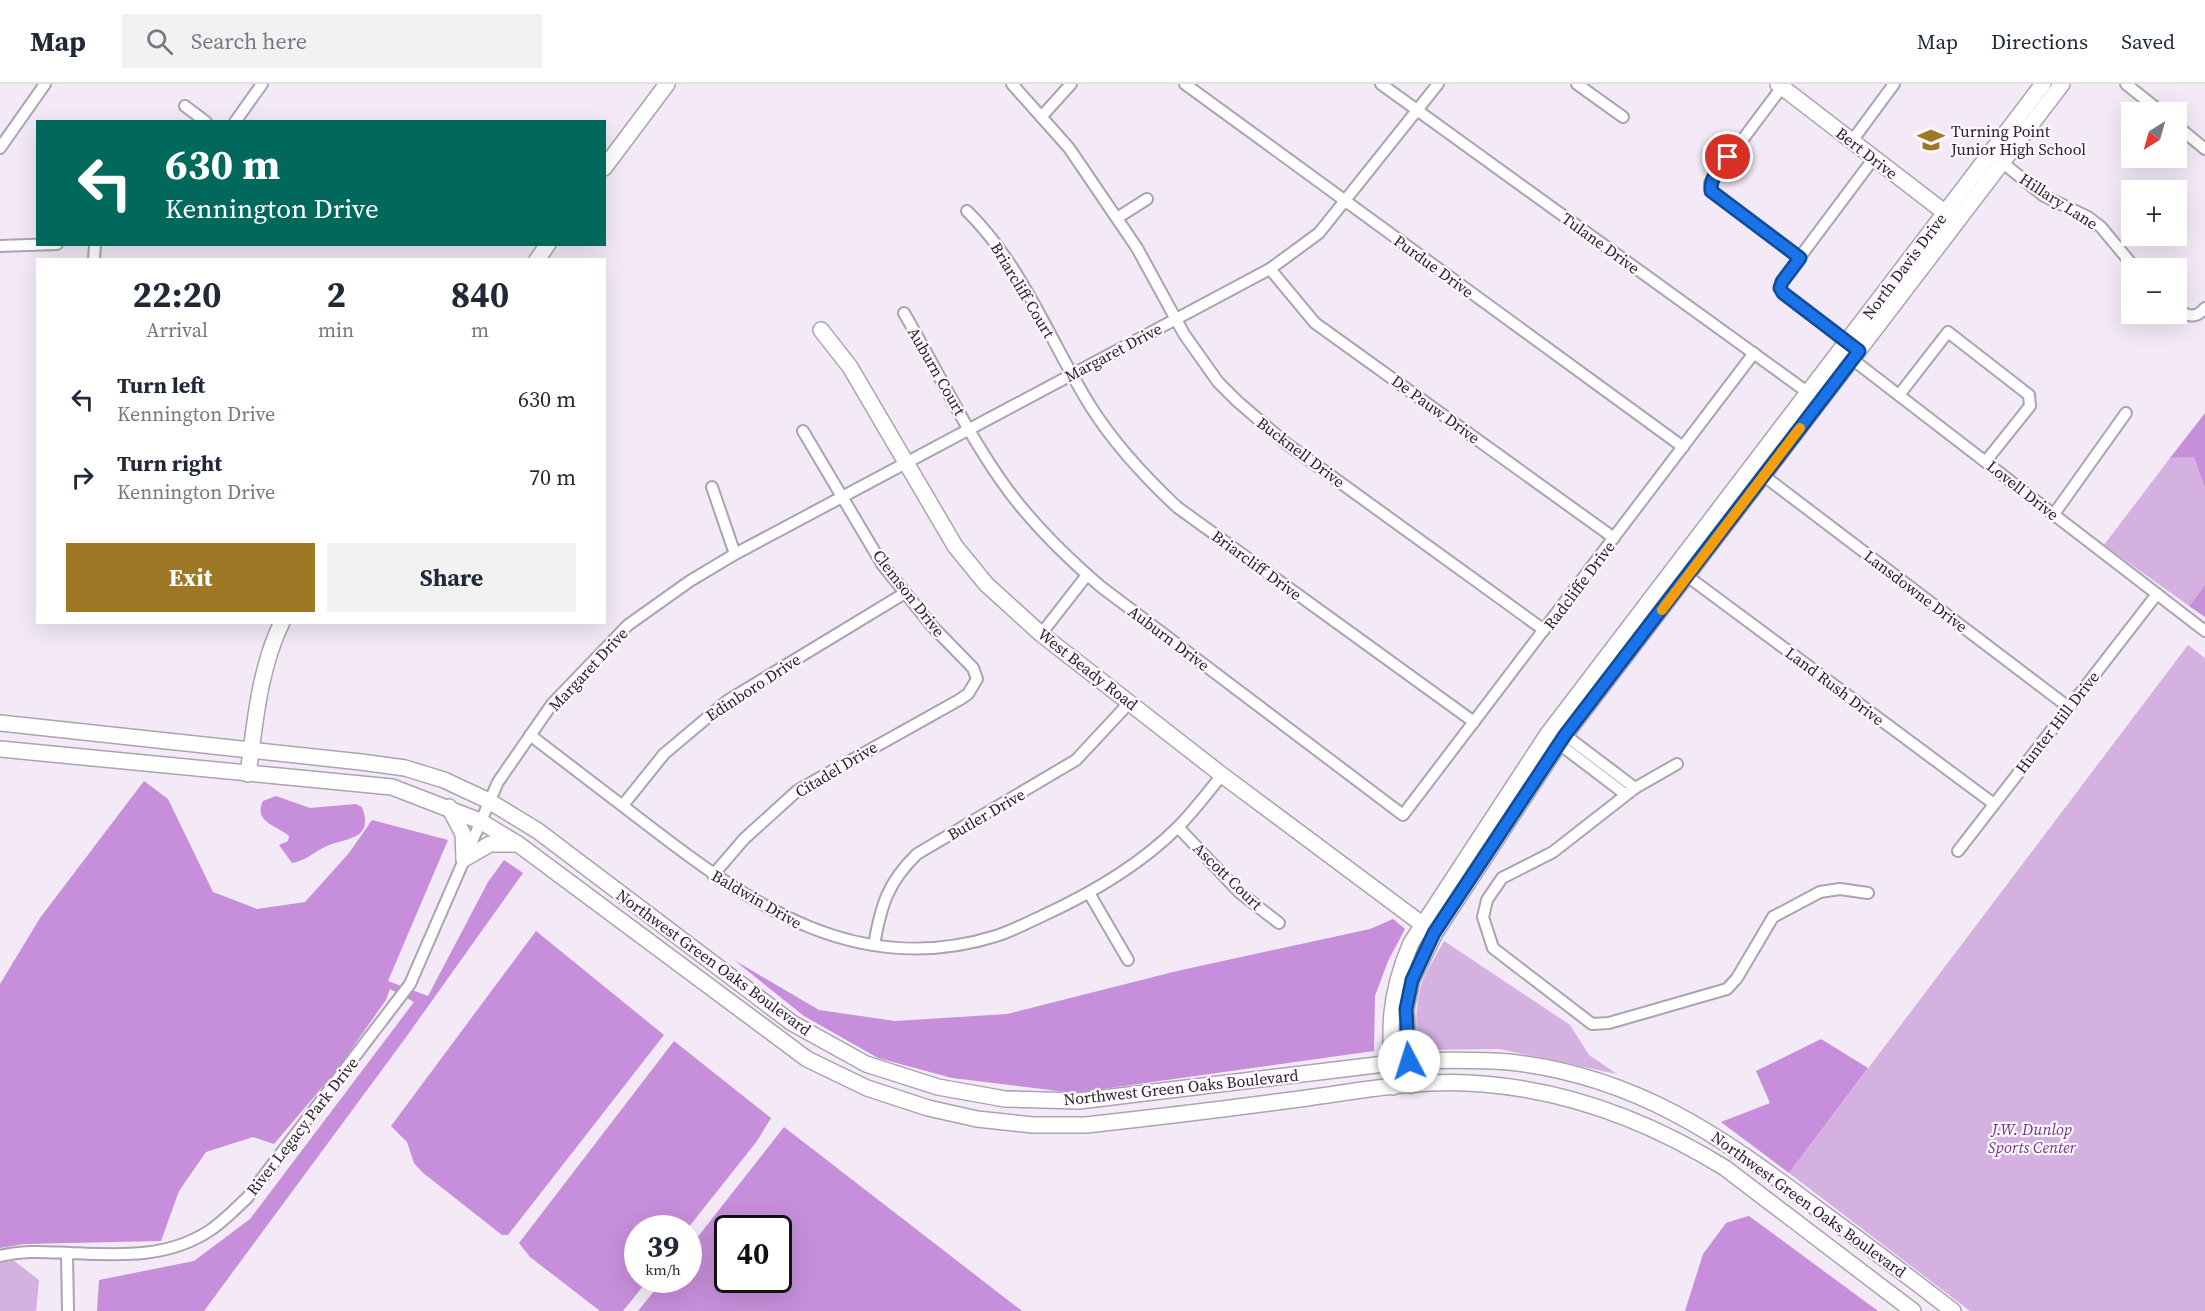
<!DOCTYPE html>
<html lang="en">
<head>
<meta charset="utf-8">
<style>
	body { margin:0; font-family:"Source Serif 4",serif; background:#f2f2f3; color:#1f2937; height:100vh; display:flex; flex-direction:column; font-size:22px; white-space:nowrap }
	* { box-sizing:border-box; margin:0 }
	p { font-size:20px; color:#747a83 }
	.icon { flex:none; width:33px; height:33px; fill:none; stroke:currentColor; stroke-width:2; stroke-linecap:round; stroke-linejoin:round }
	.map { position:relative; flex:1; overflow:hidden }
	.panel { position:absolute; left:36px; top:174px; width:570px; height:366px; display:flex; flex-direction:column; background:#fff; border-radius:0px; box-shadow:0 6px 24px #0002 }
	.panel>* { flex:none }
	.hud { position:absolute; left:36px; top:36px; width:570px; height:126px; border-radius:0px; box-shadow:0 6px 24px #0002; background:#00695c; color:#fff; overflow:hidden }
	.needle { width:39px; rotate:217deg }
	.controls { position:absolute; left:2121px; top:18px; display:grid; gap:12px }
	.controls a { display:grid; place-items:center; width:66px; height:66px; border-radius:0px; background:#fff; box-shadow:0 6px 24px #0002; font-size:30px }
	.speed { position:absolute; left:624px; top:1131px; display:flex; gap:12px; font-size:30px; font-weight:700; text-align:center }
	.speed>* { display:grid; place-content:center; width:78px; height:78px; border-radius:50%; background:#fff; box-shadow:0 6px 24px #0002; line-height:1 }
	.speed small { font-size:15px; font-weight:400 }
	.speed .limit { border:3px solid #111; border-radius:9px; background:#fff; color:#111 }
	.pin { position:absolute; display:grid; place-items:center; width:51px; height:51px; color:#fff; margin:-26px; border:3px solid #fff; border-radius:50%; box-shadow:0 2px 6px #0007 }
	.me { position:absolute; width:66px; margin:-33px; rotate:355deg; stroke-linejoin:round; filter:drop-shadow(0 0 4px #0008) }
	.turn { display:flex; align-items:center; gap:21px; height:126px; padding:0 30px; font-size:27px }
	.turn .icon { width:78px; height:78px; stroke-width:2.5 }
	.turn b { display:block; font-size:42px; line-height:51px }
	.eta { display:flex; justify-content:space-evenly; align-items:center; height:102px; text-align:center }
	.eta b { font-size:36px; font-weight:700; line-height:42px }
	.action { display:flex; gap:12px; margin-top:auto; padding:12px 30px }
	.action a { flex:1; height:69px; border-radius:0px; background:#9f7825; color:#fff; font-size:24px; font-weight:700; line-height:69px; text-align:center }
	.action a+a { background:#f2f2f3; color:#1f2937 }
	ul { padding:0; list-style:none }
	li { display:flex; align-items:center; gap:18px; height:78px; padding:0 30px }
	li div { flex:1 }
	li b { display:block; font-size:22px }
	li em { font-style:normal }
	header { display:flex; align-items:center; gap:36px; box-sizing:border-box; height:84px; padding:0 30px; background:#fff; border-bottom:2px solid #e0e1e3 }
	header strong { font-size:28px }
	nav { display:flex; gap:33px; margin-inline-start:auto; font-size:21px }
	.search { width:420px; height:54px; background:#f2f2f3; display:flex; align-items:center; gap:15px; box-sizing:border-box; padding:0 21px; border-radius:0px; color:#747a83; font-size:22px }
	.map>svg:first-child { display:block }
</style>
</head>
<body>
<header>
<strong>Map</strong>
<div class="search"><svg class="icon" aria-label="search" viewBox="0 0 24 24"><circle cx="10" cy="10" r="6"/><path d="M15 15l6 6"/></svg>Search here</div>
<nav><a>Map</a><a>Directions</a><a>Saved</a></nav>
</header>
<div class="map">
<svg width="2205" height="1227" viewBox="0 0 2205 1227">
	<rect width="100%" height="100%" fill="#f3e9f7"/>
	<g fill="#d4b1e1">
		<polygon points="2194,372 2205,404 2205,501 2189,522 2104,461 2170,374"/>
		<polygon points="2188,561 2205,574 2205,1227 1970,1227 1789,1089"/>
		<path d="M1444 857 1570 941 1589 971 1617 990 1499 965 1422 966C1412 954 1417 909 1423 896 1429 882 1437 870 1444 857Z"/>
		<polygon points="0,1166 39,1196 36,1227 0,1227"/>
	</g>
	<g fill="#c78edb" fill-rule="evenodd">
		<polygon points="2205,329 2205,404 2194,373 2170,374"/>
		<polygon points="2205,501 2205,533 2189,522"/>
		<polygon points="144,697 168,715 213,808 257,825 305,818 349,769 372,736 448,756 388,897 428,912 488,798 504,776 523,789 404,956 204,1227 97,1227 99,1196 194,1177 250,1135 414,918 390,905 386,916 336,987 274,1060 253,1053 206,1068 179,1107 161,1157 24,1160 0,1164 0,900 40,834"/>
		<path d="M276 712 310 724 356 720 362 723C375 757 345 753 325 763 314 768 305 777 292 779L279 761 288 757 289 752C276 741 253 738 263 717Z"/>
		<polygon points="1393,835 1405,845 1388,877 1375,912 1374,967 1074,1009 952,994 878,974 804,932 734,876 819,926 895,937 1007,930 1177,887 1370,845"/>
		<polygon points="536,847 664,951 508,1151 502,1151 422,1088 414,1079 407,1058 391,1042"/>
		<polygon points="1821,955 1868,984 1789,1089 1721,1038 1770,1019 1756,987"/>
		<polygon points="674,957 771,1034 757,1057 688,1144 638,1144 638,1196 648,1196 623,1227 600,1227 530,1173 519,1159"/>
		<path d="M784 1043 1022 1227H638L663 1196H688L689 1164ZM728 1144H778V1196H728Z"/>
		<polygon points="1748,1132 1749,1132 1878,1227 1685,1227 1703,1170 1726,1139"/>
	</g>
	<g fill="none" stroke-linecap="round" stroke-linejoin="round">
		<defs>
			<g id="street">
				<polyline points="1012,0 1069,64 1137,164 1184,250 1218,298 1237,317 1287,360 1544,546"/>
				<polyline points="1185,0 1683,363"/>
				<polyline points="1381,0 1814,313"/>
				<polyline points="1577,0 1623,33"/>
				<polyline points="2126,0 2161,28"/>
				<polyline points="1782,3 1710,99 1711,107 1800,174"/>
				<polyline points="185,22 206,38"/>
				<polyline points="1043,31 1071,0"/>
				<polyline points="235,38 262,0"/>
				<polyline points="2176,41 2205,65"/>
				<polyline points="1852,57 1894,0"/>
				<polyline points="0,64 45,0"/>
				<polyline points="2003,79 2044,112 2088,133 2101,143 2135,184"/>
				<path d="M967 127C1023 182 1050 258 1091 323 1115 361 1144 392 1177 423L1474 638"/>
				<polyline points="1117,134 1147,115"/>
				<polyline points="0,162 57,160"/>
				<polyline points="94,176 95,160"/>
				<polyline points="1270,185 1315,239 1614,454"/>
				<path d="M2176 224C2187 232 2195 236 2205 224"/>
				<path d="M904 229C936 284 964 343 1000 395 1028 436 1063 470 1100 502L1403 731 1754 269"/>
				<polyline points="1852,262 1783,209 1780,204 1782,197 1874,74"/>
				<polyline points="1848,272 2205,547"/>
				<polyline points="1899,311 1948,248 2029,311 2030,322 1986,377"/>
				<polyline points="1764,392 2067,622"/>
				<polyline points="712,403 735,470"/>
				<polyline points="2054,430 2126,329"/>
				<polyline points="1683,489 1994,720"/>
				<polyline points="1041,550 1087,491"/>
				<polyline points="1561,648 1635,704"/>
				<path d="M530 651C569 681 609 711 649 742 753 822 858 895 996 852 1012 847 1027 839 1042 832 1090 810 1140 781 1178 743 1194 727 1208 708 1222 691"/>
				<polyline points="1554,656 1625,710"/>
				<polyline points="1677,680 1635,704 1553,768 1502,794 1487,816 1483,833 1493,864 1592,940 1609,939 1727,905 1737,894 1773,833 1820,808 1840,805 1868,809"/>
				<polyline points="623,721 664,670 727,617 905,509"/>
				<polyline points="1178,743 1239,808 1279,839"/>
				<polyline points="1958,767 2157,510"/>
				<polyline points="713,791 744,755 798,706 959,616 968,610 977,595 973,584 932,542 882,480 803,347"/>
				<polyline points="1089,809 1128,876"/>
				<path d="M874 861C881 821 888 798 917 770L1076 676 1130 618"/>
				<polyline points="67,1169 68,1227"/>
				<path d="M0 1172C24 1166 45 1168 69 1169 117 1171 166 1175 209 1147 223 1138 235 1125 247 1114L410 900 498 698 552 620 628 541 690 497 735 470 1270 185 1319 149 1438 0"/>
			</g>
			<g id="secondary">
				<polyline points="1778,0 1952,134"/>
				<polyline points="604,84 667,0"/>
				<polyline points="537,176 548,160"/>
				<polyline points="821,246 850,283 955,462 986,500 1041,550 1222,691 1430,846"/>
				<path d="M0 639 361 678 405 684 444 696 489 717 538 747 792 939 866 980 938 1003 1005 1015 1079 1017 1409 977C1442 976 1475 975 1509 978 1636 992 1721 1052 1819 1126 1864 1159 1909 1193 1953 1227"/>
				<path d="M0 665 392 703 480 737 518 760 807 975 867 1004 928 1024 977 1035 1033 1041H1086C1160 1033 1233 1024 1307 1014 1365 1006 1425 994 1483 1000 1571 1007 1651 1038 1725 1084L1913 1227"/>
				<path d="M248 690C255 640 259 585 282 538"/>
				<polyline points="449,723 463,750 464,775"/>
				<polyline points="464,775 490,760 514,760"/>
				<polyline points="1411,1001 1406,925 1412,896 1435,849 1565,651 2062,0"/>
				<path d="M1393 1003C1389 945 1388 913 1411 859L1547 651 2043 0"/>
			</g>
		</defs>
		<use href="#street" stroke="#aca3b0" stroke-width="14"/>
		<use href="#secondary" stroke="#aca3b0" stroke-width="18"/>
		<use href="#street" stroke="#fff" stroke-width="10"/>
		<use href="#secondary" stroke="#fff" stroke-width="15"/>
	</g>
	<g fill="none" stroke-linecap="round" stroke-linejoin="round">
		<defs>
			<path id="route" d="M1409 977 1406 925 1412 896 1434 849 1565 651 1859 267 1783 209 1780 204 1782 198 1800 174 1711 107C1710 93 1720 84 1728 73"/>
		</defs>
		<use href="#route" stroke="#114b97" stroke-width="15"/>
		<use href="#route" stroke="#1a73e8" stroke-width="10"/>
		<polyline stroke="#f59e0b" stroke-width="10" points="1662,526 1800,344"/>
	</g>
	<defs>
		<symbol id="school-bare" viewBox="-9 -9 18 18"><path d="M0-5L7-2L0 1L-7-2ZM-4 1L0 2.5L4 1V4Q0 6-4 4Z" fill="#9f7825" stroke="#fdf9fe" stroke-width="2.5" paint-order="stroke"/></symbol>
	</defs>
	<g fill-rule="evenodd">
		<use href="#school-bare" x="1912" y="37" width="38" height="38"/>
	</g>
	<g text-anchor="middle" stroke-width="4.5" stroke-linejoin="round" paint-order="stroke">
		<g font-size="16" fill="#29252a" stroke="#fdf9fe" text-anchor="start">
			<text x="1951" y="53">Turning Point<tspan x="1951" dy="18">Junior High School</tspan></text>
		</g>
		<g font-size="16" fill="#29252a" stroke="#fdf9fe">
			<text transform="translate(1867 69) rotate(38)" y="6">Bert Drive</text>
			<text transform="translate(2059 117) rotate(33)" y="6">Hillary Lane</text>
			<text transform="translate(1601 159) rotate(36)" y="6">Tulane Drive</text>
			<text transform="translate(1434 182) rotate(36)" y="6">Purdue Drive</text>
			<text transform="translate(1904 182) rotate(-53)" y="6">North Davis Drive</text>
			<text transform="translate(1023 206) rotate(59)" y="6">Briarcliff Court</text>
			<text transform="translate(1113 268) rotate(-28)" y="6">Margaret Drive</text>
			<text transform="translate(937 287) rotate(60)" y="6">Auburn Court</text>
			<text transform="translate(1436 325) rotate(36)" y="6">De Pauw Drive</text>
			<text transform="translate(1301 368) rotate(37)" y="6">Bucknell Drive</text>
			<text transform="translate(2023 406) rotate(38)" y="6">Lovell Drive</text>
			<text transform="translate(1257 481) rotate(36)" y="6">Briarcliff Drive</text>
			<text transform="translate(1579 501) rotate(-53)" y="6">Radcliffe Drive</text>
			<text transform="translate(1916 507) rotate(37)" y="6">Lansdowne Drive</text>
			<text transform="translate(909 509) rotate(52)" y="6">Clemson Drive</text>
			<text transform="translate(1169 554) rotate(37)" y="6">Auburn Drive</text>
			<text transform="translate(588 585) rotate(-47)" y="6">Margaret Drive</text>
			<text transform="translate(1088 585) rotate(38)" y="6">West Beady Road</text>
			<text transform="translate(1835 602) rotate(37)" y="6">Land Rush Drive</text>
			<text transform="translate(753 603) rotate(-33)" y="6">Edinboro Drive</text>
			<text transform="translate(2057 638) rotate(-52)" y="6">Hunter Hill Drive</text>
			<text transform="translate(836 685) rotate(-31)" y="6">Citadel Drive</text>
			<text transform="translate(986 730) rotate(-30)" y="6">Butler Drive</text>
			<text transform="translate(1228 792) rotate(44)" y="6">Ascott Court</text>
			<text transform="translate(757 815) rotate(30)" y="6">Baldwin Drive</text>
			<text transform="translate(714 878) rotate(36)" y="6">Northwest Green Oaks Boulevard</text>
			<text transform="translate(1181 1003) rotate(-6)" y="6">Northwest Green Oaks Boulevard</text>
			<text transform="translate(302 1042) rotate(-52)" y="6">River Legacy Park Drive</text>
			<text transform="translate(1809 1120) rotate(36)" y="6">Northwest Green Oaks Boulevard</text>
		</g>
		<g font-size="16" font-style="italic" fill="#76318c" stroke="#fdf9fe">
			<text x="2032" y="1051">J.W. Dunlop<tspan x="2032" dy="18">Sports Center</tspan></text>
		</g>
	</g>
</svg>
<div class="controls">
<a><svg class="needle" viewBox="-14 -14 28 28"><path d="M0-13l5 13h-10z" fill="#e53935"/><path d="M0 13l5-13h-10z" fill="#747a83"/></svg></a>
<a>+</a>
<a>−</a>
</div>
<div class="speed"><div>39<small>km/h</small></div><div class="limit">40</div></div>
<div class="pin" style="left:1728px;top:73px;background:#d93025"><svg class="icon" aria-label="arrive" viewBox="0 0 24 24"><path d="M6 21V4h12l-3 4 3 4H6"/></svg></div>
<svg class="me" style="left:1409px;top:977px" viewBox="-20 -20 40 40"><circle r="19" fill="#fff"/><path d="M0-13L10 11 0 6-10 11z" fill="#1a73e8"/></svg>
<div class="hud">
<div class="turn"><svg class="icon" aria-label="left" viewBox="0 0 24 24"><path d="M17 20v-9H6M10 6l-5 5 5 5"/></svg><div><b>630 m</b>Kennington Drive</div></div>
</div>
<section class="panel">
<div class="eta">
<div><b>22:20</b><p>Arrival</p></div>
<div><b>2</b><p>min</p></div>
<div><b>840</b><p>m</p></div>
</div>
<ul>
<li><svg class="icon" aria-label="left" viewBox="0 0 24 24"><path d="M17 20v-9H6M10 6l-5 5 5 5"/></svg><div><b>Turn left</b><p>Kennington Drive</p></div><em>630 m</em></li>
<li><svg class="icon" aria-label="right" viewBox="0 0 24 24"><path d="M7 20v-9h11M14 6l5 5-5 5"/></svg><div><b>Turn right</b><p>Kennington Drive</p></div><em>70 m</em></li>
</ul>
<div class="action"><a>Exit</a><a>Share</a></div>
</section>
</div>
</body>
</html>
